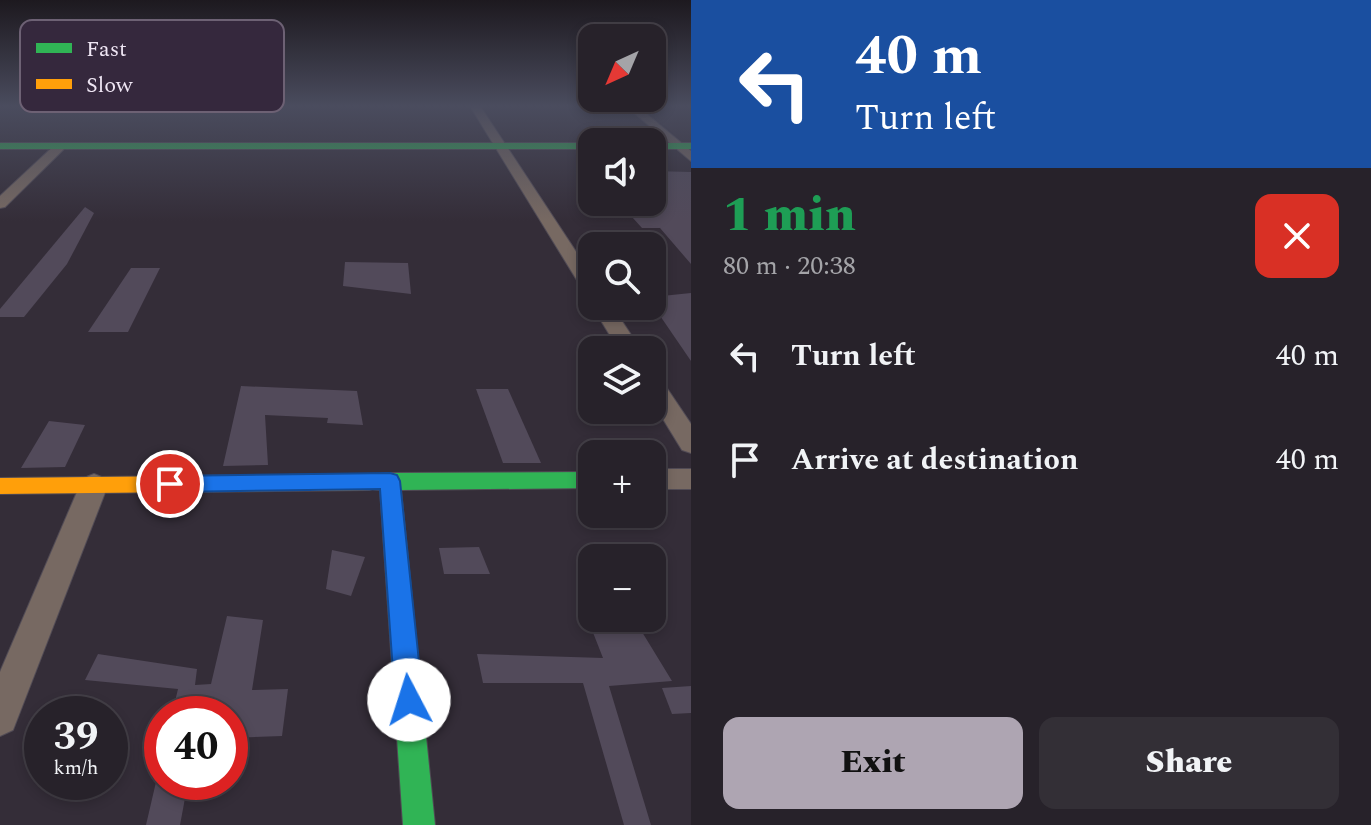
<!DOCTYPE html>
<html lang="en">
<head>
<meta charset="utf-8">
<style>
	body { margin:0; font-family:Spectral,serif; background:#332f36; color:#f1f3f6; height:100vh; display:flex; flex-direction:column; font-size:30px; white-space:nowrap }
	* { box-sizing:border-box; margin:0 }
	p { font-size:26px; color:#a4a4a8 }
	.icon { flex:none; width:44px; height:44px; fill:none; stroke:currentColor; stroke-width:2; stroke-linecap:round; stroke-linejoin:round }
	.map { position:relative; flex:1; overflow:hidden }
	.details { display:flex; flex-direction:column; background:#27222a; width:680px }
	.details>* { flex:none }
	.top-card { background:#1a4fa0; color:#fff; overflow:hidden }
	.needle { width:52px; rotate:224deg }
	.tools { position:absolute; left:578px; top:24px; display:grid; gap:16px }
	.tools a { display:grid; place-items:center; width:88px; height:88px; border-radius:16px; background:#27222a; box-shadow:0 4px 12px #0003,0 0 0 2px #433f47; font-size:40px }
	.speed { position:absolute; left:24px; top:696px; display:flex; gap:16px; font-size:40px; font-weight:700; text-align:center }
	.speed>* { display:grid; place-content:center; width:104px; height:104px; border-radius:50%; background:#27222a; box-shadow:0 4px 12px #0003,0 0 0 2px #433f47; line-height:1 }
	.speed small { font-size:20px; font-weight:400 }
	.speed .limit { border:12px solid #d22; background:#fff; color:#111 }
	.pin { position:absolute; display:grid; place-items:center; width:68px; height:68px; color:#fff; margin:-34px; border:4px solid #fff; border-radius:50%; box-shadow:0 2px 8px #0007 }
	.me { position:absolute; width:88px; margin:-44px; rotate:355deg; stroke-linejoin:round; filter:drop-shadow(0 0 6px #0008) }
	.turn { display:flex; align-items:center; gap:28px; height:168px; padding:0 32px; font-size:36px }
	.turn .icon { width:104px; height:104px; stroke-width:2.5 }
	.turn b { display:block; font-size:56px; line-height:68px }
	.round { display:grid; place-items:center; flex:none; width:84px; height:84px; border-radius:16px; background:#332f36 }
	.overview { display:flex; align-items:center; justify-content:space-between; height:136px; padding:0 32px }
	h1 { font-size:48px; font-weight:800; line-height:60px; color:#1e9e55 }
	.button { display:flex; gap:16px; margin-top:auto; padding:16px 32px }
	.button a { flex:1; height:92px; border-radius:16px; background:#aea5b2; color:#111; font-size:32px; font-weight:800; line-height:92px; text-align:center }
	.button a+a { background:#332f36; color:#f1f3f6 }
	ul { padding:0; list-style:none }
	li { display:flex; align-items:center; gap:24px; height:104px; padding:0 32px }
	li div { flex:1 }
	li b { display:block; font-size:30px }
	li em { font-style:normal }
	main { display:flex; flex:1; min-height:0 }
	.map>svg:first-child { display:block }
</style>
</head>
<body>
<main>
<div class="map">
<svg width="691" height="825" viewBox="0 0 691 825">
	<rect width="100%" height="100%" fill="#342d38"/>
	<g fill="#524a5a">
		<polygon points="652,171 691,172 691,264 660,228 642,228 622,206 652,205"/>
		<polygon points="85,207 94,213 67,264 24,317 0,317 0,309"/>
		<polygon points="345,262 408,263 411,294 343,286"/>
		<polygon points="131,268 160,268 128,332 88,332"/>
		<polygon points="691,293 691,361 652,304 652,297"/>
		<polygon points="241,386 357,391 363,425 327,423 328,418 265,415 268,465 223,466"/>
		<polygon points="476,389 508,389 541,463 503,463"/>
		<polygon points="49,421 85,425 65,467 21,468"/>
		<polygon points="479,547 490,574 444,574 439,548"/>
		<polygon points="332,550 365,557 351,596 326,589"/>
		<polygon points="227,616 263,620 252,690 288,689 282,736 230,738 230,714 172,714 178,689 85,680 98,654 197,669 195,685 211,684"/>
		<polygon points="639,627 672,681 609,686 651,825 624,825 583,683 483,683 477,654 603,658 592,630"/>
		<polygon points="691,686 691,713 672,714 662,688"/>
		<polygon points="156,782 188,782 180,825 146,825"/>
	</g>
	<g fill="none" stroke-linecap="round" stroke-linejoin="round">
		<defs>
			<g id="street">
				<polygon points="470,106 480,106 592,276 592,296 583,290"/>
				<polygon points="626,106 637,106 691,151 691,161"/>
				<polygon points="57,143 67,146 5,207 0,208 0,196"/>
				<polygon points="592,306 612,306 641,350 619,350"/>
				<polygon points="652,376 660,378 691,424 691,453 682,450 652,401"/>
				<rect x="652" y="469" width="39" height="20"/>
				<polygon points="94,474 104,478 108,485 13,730 0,736 0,672 80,485 84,478"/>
			</g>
			<g id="fast">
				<rect x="0" y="143" width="592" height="6"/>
				<rect x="652" y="143" width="39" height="6"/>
				<polygon points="592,472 592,488 401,490 435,825 403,825 380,490 362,488 359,482 362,476 390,473"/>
			</g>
			<polygon id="slow" points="369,474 376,476 379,482 376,488 369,490 0,494 0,478"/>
		</defs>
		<use href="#street" stroke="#514b55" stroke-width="2"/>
		<use href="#fast" stroke="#514b55" stroke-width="2"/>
		<use href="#slow" stroke="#514b55" stroke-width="2"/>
		<use href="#street" fill="#776962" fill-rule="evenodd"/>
		<use href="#fast" fill="#30b455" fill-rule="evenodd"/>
		<use href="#slow" fill="#ff9f0a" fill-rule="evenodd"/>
	</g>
	<linearGradient id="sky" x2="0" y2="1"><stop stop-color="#1d191f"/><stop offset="0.48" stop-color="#4a4c5e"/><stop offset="1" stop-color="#4a4c5e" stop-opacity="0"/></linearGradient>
	<rect width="691" height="221" fill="url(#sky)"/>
	<polygon fill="#1a73e8" stroke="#114b97" stroke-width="2" points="390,473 397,475 400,481 423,700 419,710 409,714 399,710 395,700 380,489 170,492 163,489 160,484 163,478 170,476"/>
	<rect x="20" y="20" width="264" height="92" rx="12" fill="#35283d" stroke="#6d6174" stroke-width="2"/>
	<rect x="36" y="43" width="36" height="10" fill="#30b455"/>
	<rect x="36" y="79" width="36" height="10" fill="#ff9f0a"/>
	<g font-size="22" fill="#efe6f4">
		<text x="86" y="56">Fast</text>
		<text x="86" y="92">Slow</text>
	</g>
</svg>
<div class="tools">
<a><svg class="needle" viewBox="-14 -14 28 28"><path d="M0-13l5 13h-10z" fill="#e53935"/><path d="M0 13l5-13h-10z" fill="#a4a4a8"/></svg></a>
<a><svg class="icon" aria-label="sound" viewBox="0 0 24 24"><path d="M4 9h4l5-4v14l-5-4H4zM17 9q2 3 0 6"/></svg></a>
<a><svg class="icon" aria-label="search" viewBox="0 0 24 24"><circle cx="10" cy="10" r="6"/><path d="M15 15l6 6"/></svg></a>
<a><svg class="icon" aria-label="layers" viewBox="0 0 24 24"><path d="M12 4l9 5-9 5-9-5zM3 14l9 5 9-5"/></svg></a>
<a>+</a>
<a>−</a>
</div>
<div class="speed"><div>39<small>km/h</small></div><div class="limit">40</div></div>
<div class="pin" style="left:170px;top:484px;background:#d93025"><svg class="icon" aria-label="arrive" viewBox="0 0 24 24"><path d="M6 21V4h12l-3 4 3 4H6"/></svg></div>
<svg class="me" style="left:409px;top:700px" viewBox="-20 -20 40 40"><circle r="19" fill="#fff"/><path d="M0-13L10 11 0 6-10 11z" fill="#1a73e8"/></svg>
</div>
<section class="details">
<div class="top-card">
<div class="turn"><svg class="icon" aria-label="left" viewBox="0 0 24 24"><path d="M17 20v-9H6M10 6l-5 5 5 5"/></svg><div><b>40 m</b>Turn left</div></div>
</div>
<div class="overview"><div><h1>1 min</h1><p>80 m · 20:38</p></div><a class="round" style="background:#d93025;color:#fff"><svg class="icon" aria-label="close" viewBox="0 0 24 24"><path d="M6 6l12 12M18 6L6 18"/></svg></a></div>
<ul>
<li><svg class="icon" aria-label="left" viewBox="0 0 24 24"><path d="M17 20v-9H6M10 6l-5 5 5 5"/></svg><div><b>Turn left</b></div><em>40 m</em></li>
<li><svg class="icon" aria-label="arrive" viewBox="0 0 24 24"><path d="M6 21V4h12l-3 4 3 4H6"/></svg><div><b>Arrive at destination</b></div><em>40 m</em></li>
</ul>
<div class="button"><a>Exit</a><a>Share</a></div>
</section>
</main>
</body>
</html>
